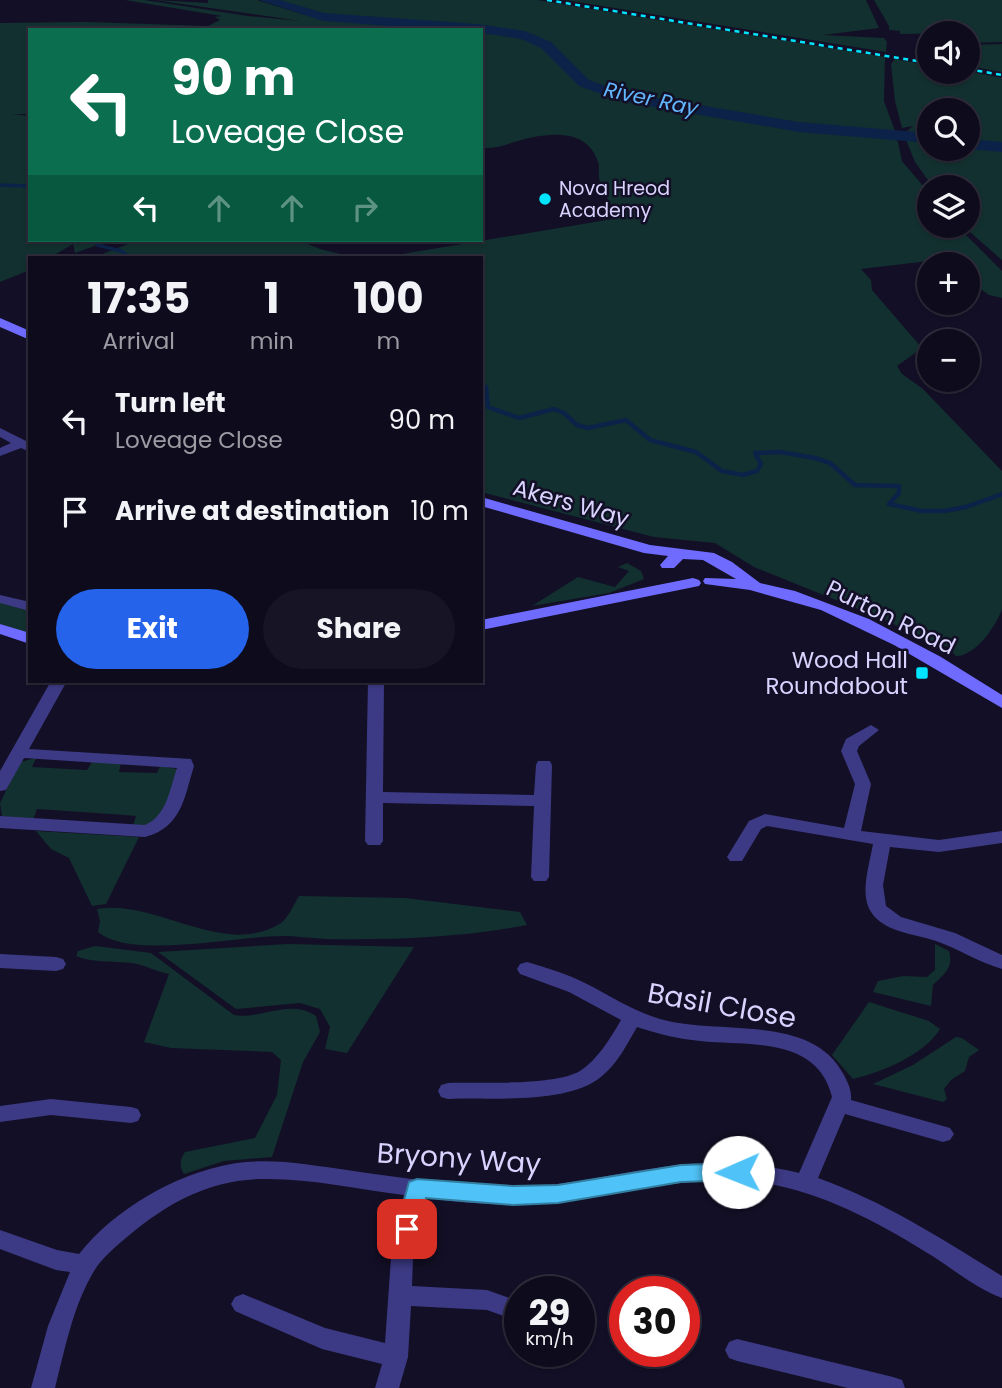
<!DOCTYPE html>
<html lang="en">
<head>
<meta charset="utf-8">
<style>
	body { margin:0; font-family:Poppins,sans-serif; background:#171425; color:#f1f3f6; height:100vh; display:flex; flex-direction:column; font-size:26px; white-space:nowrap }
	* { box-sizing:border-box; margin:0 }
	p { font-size:23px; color:#9b9ba3 }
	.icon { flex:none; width:38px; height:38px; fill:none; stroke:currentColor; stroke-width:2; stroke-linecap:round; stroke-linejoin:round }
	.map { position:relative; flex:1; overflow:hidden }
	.side { position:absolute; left:28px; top:256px; width:455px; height:427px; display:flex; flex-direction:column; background:#0e0b1c; border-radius:0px; box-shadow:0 2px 5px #0004,0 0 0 2px #2e2b3b }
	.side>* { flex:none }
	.top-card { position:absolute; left:28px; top:28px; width:455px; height:214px; border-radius:0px; box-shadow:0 2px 5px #0004,0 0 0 2px #2e2b3b; background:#0b6e4f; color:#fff; overflow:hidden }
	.tools { position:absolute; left:917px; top:21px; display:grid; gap:14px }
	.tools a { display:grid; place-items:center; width:63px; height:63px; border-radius:50%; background:#0e0b1c; box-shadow:0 2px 5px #0004,0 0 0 2px #2e2b3b; font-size:35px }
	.speed { position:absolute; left:504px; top:1276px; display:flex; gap:14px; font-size:35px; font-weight:700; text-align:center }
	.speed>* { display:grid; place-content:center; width:91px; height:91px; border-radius:50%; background:#0e0b1c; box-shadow:0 2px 5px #0004,0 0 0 2px #2e2b3b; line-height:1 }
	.speed small { font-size:18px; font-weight:400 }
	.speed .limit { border:10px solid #d22; background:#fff; color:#111 }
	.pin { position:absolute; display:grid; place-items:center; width:60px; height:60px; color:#fff; margin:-30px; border-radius:14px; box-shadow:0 4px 10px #0006 }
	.me { position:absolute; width:77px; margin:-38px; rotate:269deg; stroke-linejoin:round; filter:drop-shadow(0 0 5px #0008) }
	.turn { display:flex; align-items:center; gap:24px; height:147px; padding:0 28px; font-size:32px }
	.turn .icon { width:91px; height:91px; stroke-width:2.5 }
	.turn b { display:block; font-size:49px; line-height:60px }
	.lanes { display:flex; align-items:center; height:66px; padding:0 28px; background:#0003; justify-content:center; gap:35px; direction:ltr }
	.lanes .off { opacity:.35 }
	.eta { display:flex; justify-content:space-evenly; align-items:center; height:119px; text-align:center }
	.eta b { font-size:42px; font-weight:700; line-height:49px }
	.cta { display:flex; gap:14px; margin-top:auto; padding:14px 28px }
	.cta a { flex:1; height:80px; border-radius:42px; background:#2563eb; color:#fff; font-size:28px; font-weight:700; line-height:80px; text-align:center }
	.cta a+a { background:#171425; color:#f1f3f6 }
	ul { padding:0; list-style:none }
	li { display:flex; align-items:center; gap:21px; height:91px; padding:0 28px }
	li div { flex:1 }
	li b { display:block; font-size:26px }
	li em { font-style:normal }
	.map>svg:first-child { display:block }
</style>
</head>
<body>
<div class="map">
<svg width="1002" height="1388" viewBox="0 0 1002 1388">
	<rect width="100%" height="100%" fill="#130f26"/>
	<g fill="#12302f">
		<polygon points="125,0 144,0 248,16 301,21 154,0 208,3 208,0 257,0 305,15 476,30 323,27 306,30 30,30 30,114 12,114 30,116 30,240 111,240 75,253 73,244 51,257 30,257 30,270 0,282 0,23 86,22 208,26 220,20 215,17 222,16"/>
		<polygon points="270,0 537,0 885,57 884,101 896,134 800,126 611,91 589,80 539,39 515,31 361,16 324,16"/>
		<polygon points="565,0 866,0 879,28 823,35 884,38 887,42 886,52"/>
		<polygon points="874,0 1002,0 1002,42 968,43 968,33 900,34 900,31 889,30 889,26"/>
		<path d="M481 31C503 34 524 36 542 48 564 63 576 84 601 93 633 105 668 107 701 113 767 123 825 132 893 135L898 142 902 161 929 193V226H957L1002 271V298L989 295 968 280V264H944L937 260 861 269 871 280 872 290 922 348 897 366 902 374 923 389 1002 471V609C996 626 976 656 956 656L946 646 934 647 888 621 754 567 715 543 654 537 481 492V257H384L619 218C613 206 601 191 599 178 598 173 600 167 598 162 589 133 560 132 534 137 514 140 503 149 481 148Z"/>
		<polygon points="1002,44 1002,72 968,66 968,45"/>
		<polygon points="895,59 929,65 929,72 968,71 1002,78 1002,146 968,141 968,110 929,110 929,136 907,131 913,126 902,128 895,101 891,64"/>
		<polygon points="905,137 929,140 929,149 968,149 968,146 1002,149 1002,260 963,226 968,226 968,187 933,187 915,162"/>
		<polygon points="138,240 260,240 276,242 297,240 323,250 354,257 95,257"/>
		<polygon points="627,563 641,571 644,579 609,593 532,606 578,577 615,587 629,571 618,567"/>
		<polygon points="0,602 30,610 30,634 0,624"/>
		<polygon points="36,758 32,767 87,770 92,762 121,763 119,772 157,773 160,766 177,769 177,775 163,816 152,827 133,826 136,816 125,815 37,809 33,820 2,816 0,803 20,762"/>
		<polygon points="36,831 139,837 106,904 92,906 69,858 51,849"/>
		<path d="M299 896 405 898 520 912 527 925C460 938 393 940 325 939 310 938 296 936 282 936 238 936 132 960 98 932L100 921 97 909C158 899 223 959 281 923 288 918 294 904 299 896Z"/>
		<polygon points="288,944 414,947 347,1053 325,1049 330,1027 320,1009 300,1003 236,1009 158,952"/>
		<path d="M935 944 949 951C954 968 944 974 933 985L931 1006 873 992 878 981 903 976 927 977 935 970Z"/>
		<path d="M95 946 151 953 234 1015C262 1020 289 998 316 1016L320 1032 303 1062 272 1157 224 1161 184 1174C179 1167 180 1159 185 1152L255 1138 277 1095 281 1060 272 1052 171 1048 144 1042 169 974C158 972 149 967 137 964 118 960 94 964 76 956L78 951Z"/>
		<path d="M869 1002 929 1021 940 1029C924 1055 882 1072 853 1079L832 1055Z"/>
		<polygon points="956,1037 962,1038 979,1050 969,1057 965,1071 951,1080 944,1089 947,1099 943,1102 873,1084 913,1065"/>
	</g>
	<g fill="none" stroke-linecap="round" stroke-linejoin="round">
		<g stroke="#0c2248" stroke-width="3.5">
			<polyline points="0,185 30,186"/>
			<polyline points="107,240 97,245 121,251 129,257"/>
		</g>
		<polyline stroke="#0c2248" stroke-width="4.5" points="481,385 486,387 488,407 519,418 554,409 564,413 577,425 588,428 626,420 650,440 696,452 722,471 743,475 757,471 761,464 755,453 780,452 815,458 830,463 855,485 899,486 899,493 889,504 922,511 944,511 966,507 1002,494"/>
		<g fill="#0c2248" fill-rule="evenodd">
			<polygon points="259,0 280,0 324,13 477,24 525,31 551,42 589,80 623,92 799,122 929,133 929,143 799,132 620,101 579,86 541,48 521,39 481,33 481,30 442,30 323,21"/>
			<polygon points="968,139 1002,142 1002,152 967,149"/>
		</g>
		<g fill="#3d3a85" fill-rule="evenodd">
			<polygon points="0,428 30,443 30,452 21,448 0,456 0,448 11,443 0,437"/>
			<polygon points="0,595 30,602 30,611 0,603"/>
			<path d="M51 681H67L29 749 191 759 194 766C184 798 182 827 145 837L0 828V816L145 825C167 816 170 788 177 768L24 758 6 790 0 791V771Z"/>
			<polygon points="368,681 384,681 383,792 534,795 536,765 538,761 550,761 552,765 549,877 546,881 534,881 531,877 534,806 383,803 383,841 380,845 368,845 365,841"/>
			<path d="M871 725 879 730 859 746 857 751 871 784 861 831 939 840 1002 831V843L939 852 890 847 883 885 886 906 901 917 955 933 1002 955V969C978 962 959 949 936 941 924 937 911 935 899 931 852 915 866 882 873 844L767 826 761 829 742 861H730L727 857 749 821 765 814 844 828 855 784 841 751 846 739Z"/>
			<polygon points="0,954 56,957 63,959 66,964 63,969 56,971 0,968"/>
			<path d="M527 962C547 968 568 974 587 984 609 995 630 1009 654 1017 713 1038 810 1010 844 1075 848 1083 852 1091 851 1100L950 1128 954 1134 950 1140 943 1142 845 1114 818 1178C885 1202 942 1239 1002 1276V1298C978 1289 955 1271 934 1257 884 1226 833 1197 775 1185 703 1170 630 1194 558 1202 514 1207 470 1204 426 1198L413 1258 412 1286 487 1290 520 1302V1322L487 1310 411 1306 408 1357 399 1388H375L382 1364 322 1349 235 1311 231 1304 235 1297 243 1294 325 1328 385 1343 391 1258 404 1195C357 1189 309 1178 261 1179 208 1180 166 1204 127 1237 115 1247 102 1258 94 1271 73 1306 65 1349 55 1388H31L48 1326 70 1272 56 1270 0 1249V1230L57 1250 79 1254C115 1209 175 1174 231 1164 270 1157 309 1165 347 1170 402 1178 460 1187 516 1187 571 1186 624 1171 678 1165 719 1161 759 1163 799 1173L832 1097C818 1036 748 1046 700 1041 679 1039 658 1034 637 1027 627 1044 618 1063 602 1076 569 1105 491 1097 448 1099L441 1097 438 1091 441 1085 448 1083C479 1082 555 1086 580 1071 598 1059 610 1039 621 1020L569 992 520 974 517 969 520 964Z"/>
			<polygon points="51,1099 131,1107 138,1109 141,1115 138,1121 131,1123 51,1115 0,1122 0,1106"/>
			<polygon points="737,1339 893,1377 902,1380 905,1388 848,1388 737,1361 729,1358 725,1350 729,1342"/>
		</g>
		<g fill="#6f6bff" fill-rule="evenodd">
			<polygon points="0,318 30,331 30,340 0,327"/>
			<polygon points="481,497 650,545 714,553 732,562 760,583 795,591 869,619 941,657 1002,695 1002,708 894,645 821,610 750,590 705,584 703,581 705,578 736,579 703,560 683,559 674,568 662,568 660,565 668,556 644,553 481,506"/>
			<polygon points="693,578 699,580 701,583 699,586 481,630 481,620"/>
			<polygon points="0,624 30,633 30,644 0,634"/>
		</g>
		<g stroke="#00e5ff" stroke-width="2.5" stroke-dasharray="5 4.5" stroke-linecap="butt">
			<polyline points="547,0 929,63"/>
			<polyline points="968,69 1002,75"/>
		</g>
	</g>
	<polygon fill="#4fc3f7" stroke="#337fa1" stroke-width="2" points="738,1163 746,1165 749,1172 746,1178 738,1180 681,1182 558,1203 513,1205 426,1198 415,1236 407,1238 399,1236 396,1229 409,1182 417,1179 513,1186 558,1185 681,1165"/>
	<g fill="#00e5ff" stroke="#130f26" stroke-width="2.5">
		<circle cx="545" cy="199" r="7"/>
		<rect x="915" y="666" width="14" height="14" rx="3.5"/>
	</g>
	<g text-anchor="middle" stroke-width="5" stroke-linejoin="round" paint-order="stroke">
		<g font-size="19" fill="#d9d4ff" stroke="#130f26" text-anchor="start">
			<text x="559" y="195">Nova Hreod<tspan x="559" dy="22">Academy</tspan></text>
		</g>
		<g font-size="21" font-style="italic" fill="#62b6ff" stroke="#130f26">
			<text transform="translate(651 99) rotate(12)" y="7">River Ray</text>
		</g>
		<g font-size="23" fill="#d9d4ff" stroke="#130f26">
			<text transform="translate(571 503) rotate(16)" y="8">Akers Way</text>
			<text transform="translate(891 617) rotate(26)" y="8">Purton Road</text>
		</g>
		<g font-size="23" fill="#d9d4ff" stroke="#130f26" text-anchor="end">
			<text x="908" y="668">Wood Hall<tspan x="908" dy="26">Roundabout</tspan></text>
		</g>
		<g font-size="28" fill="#d9d4ff" stroke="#130f26">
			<text transform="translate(722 1005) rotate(10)" y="10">Basil Close</text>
			<text transform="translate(459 1158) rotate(4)" y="10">Bryony Way</text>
		</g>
	</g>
</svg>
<div class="tools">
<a><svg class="icon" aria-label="sound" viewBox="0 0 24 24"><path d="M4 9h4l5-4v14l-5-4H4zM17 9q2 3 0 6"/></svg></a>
<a><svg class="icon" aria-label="search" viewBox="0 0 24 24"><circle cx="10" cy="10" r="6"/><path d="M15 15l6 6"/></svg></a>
<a><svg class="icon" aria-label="layers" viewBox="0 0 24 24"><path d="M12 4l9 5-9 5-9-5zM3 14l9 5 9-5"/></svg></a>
<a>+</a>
<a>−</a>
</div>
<div class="speed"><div>29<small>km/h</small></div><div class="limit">30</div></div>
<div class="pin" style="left:407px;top:1229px;background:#d93025"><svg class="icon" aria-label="arrive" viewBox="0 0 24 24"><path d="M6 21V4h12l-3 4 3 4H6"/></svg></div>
<svg class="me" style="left:738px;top:1172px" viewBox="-20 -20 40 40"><circle r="19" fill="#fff"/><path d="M0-13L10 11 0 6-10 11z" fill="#4fc3f7"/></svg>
<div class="top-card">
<div class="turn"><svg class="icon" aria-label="left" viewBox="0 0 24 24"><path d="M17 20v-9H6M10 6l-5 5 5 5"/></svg><div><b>90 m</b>Loveage Close</div></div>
<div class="lanes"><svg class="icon" aria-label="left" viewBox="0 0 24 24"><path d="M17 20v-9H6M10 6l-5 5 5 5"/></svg><svg class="icon off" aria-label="ahead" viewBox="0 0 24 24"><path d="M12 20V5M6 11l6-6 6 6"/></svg><svg class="icon off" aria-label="ahead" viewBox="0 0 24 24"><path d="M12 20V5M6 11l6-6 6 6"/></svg><svg class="icon off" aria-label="right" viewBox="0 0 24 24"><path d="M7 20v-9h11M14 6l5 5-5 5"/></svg></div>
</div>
<section class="side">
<div class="eta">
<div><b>17:35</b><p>Arrival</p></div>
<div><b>1</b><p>min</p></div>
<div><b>100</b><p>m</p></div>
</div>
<ul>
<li><svg class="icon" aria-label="left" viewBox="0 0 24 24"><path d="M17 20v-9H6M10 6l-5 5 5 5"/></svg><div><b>Turn left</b><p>Loveage Close</p></div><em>90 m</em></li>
<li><svg class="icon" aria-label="arrive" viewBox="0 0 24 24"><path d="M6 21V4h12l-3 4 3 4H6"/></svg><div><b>Arrive at destination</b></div><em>10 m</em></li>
</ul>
<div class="cta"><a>Exit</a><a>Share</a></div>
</section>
</div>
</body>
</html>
